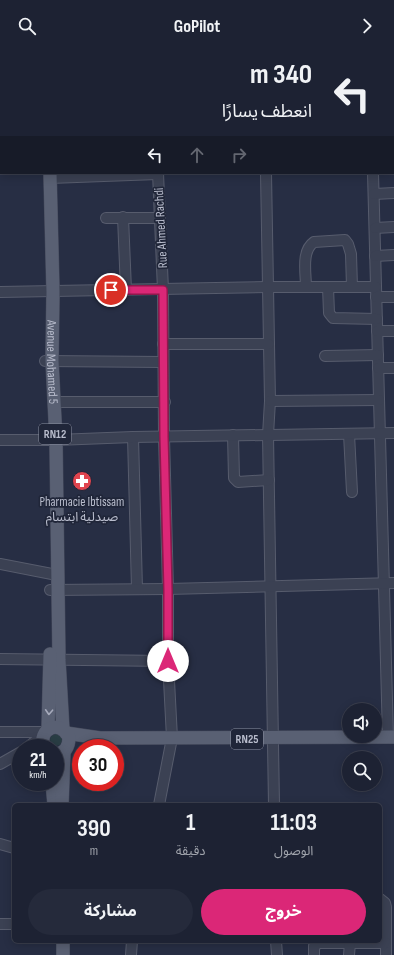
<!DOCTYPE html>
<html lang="ar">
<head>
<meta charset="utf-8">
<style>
	body { margin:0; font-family:"Sofia Sans Condensed","Noto Sans Arabic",sans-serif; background:#252a3b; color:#f1f3f6; direction:rtl; height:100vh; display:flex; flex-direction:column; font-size:15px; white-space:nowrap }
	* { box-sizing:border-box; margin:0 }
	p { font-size:13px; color:#a0a4ac }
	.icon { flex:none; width:22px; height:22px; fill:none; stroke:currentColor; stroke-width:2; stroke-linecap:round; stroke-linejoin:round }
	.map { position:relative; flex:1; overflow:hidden; direction:ltr }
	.sheet { position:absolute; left:12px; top:751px; width:370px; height:140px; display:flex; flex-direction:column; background:#1d2233; border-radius:6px; box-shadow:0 2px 10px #0003,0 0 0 1px #3b3f4e; direction:rtl }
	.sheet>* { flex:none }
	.top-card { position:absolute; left:0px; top:0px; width:394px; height:122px; box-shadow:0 2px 10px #0003,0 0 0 1px #3b3f4e; direction:rtl; background:#1d2233; color:#f1f3f6; overflow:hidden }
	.buttons { position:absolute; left:342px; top:651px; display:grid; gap:8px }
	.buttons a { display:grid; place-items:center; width:40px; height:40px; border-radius:50%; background:#1d2233; box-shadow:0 2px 10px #0003,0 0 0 1px #3b3f4e; font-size:20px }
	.speed { position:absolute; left:12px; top:687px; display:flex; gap:8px; font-size:20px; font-weight:700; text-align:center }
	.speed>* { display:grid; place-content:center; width:52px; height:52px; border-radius:50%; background:#1d2233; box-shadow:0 2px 10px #0003,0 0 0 1px #3b3f4e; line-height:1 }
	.speed small { font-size:10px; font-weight:400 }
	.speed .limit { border:6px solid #d22; background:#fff; color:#111 }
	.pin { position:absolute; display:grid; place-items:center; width:34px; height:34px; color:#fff; margin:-17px; border:2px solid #fff; border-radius:50%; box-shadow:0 1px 4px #0007 }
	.me { position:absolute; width:44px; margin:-22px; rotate:0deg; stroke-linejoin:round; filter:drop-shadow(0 0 3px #0008) }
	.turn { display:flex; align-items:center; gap:14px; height:84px; padding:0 16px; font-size:18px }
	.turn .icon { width:52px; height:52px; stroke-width:2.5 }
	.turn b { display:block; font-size:28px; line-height:34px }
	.lanes { display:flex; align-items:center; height:38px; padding:0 16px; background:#0003; justify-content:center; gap:20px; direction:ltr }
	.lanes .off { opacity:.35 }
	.eta { display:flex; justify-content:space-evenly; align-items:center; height:68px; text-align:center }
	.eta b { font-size:24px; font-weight:700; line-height:28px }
	.button { display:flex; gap:8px; margin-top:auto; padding:8px 16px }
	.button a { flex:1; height:46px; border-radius:24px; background:#db2777; color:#fff; font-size:16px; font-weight:700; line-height:46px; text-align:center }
	.button a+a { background:#252a3b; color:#f1f3f6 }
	header { display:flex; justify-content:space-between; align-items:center; height:52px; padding:0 16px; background:#1d2233; font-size:18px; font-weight:700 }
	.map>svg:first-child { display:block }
</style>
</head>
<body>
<header><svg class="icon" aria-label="forward" viewBox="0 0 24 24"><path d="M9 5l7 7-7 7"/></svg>GoPilot<svg class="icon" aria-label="search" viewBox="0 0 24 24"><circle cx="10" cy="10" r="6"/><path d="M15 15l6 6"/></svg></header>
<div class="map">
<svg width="394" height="903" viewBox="0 0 394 903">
	<rect width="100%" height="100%" fill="#272e44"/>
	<circle fill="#293d44" cx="56" cy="688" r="6"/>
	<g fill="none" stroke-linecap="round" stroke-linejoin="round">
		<defs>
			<g id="minor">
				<polyline points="158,0 158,1"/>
				<polyline points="264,0 264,1"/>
				<polyline points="393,55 394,54"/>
				<polyline points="0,91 1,91"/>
				<polyline points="393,105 394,105"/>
				<polyline points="158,121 163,238 164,385 168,537 168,609 172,686 159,753"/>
				<polyline points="266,121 270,349 268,383 274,753"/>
				<polyline points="373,121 388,686"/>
				<polyline points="50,126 158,122"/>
				<polyline points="374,142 394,141"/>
				<polyline points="123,165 126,238"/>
				<polyline points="106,166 159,166"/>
				<polyline points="375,176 394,175"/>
				<polyline points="375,204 394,203"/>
				<path d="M306 235C306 221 301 199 314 190L345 188 348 192 351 202 352 235"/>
				<polyline points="328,235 329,261 333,266 377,267"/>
				<polyline points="0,240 267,235 376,235"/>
				<polyline points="376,245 394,245"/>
				<polyline points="377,279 394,279"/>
				<polyline points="163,292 269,292"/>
				<polyline points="325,304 378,303"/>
				<polyline points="45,309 163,310"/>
				<polyline points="378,316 394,316"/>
				<polyline points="270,349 379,348"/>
				<polyline points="54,350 165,350"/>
				<polyline points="349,382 352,440"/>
				<polyline points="233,383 234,426 238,430 269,428"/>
				<polyline points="133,385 137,537"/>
				<polyline points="0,388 56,388 133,385 394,381"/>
				<polyline points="0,512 57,523"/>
				<polyline points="50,538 168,537 394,531"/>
				<polyline points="0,607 168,609"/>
				<polyline points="0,680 45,680"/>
				<polyline points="27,696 43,683"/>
				<polyline points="0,712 21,700"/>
				<polyline points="0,792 14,796"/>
				<polyline points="380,847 385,851 386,855 386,903"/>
				<polyline points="0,872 14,872"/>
				<polyline points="276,889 277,903"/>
				<polyline points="131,903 132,889"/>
				<polyline points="314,903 314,894 319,891 386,891"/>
				<polyline points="349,903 350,891"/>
			</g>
			<g id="major">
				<polyline points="48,0 48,1"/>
				<path id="s1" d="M50 121 53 240 52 309 56 388 59 608 63 678"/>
				<polyline points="48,678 50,602"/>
				<polyline points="66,681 100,686 394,685"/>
				<path d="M44 696C37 676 60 667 69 685 69 695 65 702 55 702"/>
				<polyline points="52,730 54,753"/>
				<polyline points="62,753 64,700"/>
				<polyline points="63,889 63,903"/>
			</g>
		</defs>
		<use href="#minor" stroke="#575c6d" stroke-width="12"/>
		<use href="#major" stroke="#454a5c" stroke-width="14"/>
		<use href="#minor" stroke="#3b4153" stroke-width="10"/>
		<use href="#major" stroke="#596073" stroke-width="13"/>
	</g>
	<defs><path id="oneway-chevron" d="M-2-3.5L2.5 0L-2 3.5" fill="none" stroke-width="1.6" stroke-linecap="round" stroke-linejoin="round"/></defs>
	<use stroke="#a6aabb" href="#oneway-chevron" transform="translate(49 660) rotate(93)"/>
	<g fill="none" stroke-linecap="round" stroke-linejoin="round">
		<defs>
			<polyline id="route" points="111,238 163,238 164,385 168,538 168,609"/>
		</defs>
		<use href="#route" stroke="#8e194d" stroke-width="10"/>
		<use href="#route" stroke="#db2777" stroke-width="7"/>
	</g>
	<defs>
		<symbol id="pharmacy-disc" viewBox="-11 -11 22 22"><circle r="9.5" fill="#e0444e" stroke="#202639"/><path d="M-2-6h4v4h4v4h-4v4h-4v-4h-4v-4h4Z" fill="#fff"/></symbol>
	</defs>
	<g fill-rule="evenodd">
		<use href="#pharmacy-disc" x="71" y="418" width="22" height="22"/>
	</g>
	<g text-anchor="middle" stroke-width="3.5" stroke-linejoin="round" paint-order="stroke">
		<g fill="#202639" stroke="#8b90a1" stroke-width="1">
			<rect x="39" y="372" width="32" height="20" rx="3"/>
			<rect x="231" y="677" width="32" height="20" rx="3"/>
		</g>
		<g font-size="12" font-weight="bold" fill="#b9bdcd">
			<text x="55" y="386">RN12</text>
			<text x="247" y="691">RN25</text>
		</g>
		<g font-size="13" fill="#b9bdcd" stroke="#202639">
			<text transform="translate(160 176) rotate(-93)" y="5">Rue Ahmed Rachdi</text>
			<text dy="5" stroke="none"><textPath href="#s1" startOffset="189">Avenue Mohamed 5</textPath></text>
		</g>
		<g font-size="13" fill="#b9bdcd" stroke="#202639">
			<text x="82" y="454">Pharmacie Ibtissam<tspan x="82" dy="15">صيدلية ابتسام</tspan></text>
		</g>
	</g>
</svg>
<div class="buttons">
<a><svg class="icon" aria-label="sound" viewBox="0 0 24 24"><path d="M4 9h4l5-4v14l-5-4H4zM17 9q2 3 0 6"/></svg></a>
<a><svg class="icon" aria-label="search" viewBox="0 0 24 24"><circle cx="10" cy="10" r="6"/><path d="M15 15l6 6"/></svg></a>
</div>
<div class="speed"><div>21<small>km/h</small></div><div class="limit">30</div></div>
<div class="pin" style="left:111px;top:238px;background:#d93025"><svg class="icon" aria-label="arrive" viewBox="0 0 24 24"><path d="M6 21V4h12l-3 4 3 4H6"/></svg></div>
<svg class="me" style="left:168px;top:609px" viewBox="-20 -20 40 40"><circle r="19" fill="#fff"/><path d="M0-13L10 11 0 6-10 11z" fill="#db2777"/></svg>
<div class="top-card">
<div class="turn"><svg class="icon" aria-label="left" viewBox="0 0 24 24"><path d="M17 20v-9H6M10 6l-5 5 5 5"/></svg><div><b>340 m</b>انعطف يسارًا</div></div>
<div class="lanes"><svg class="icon" aria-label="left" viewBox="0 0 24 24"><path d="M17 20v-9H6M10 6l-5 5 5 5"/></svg><svg class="icon off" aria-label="ahead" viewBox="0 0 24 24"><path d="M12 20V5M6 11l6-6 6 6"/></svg><svg class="icon off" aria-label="right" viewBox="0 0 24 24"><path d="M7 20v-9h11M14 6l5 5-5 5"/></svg></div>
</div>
<section class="sheet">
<div class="eta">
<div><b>11:03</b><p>الوصول</p></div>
<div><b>1</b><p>دقيقة</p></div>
<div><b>390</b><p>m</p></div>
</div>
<div class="button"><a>خروج</a><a>مشاركة</a></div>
</section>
</div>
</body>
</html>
